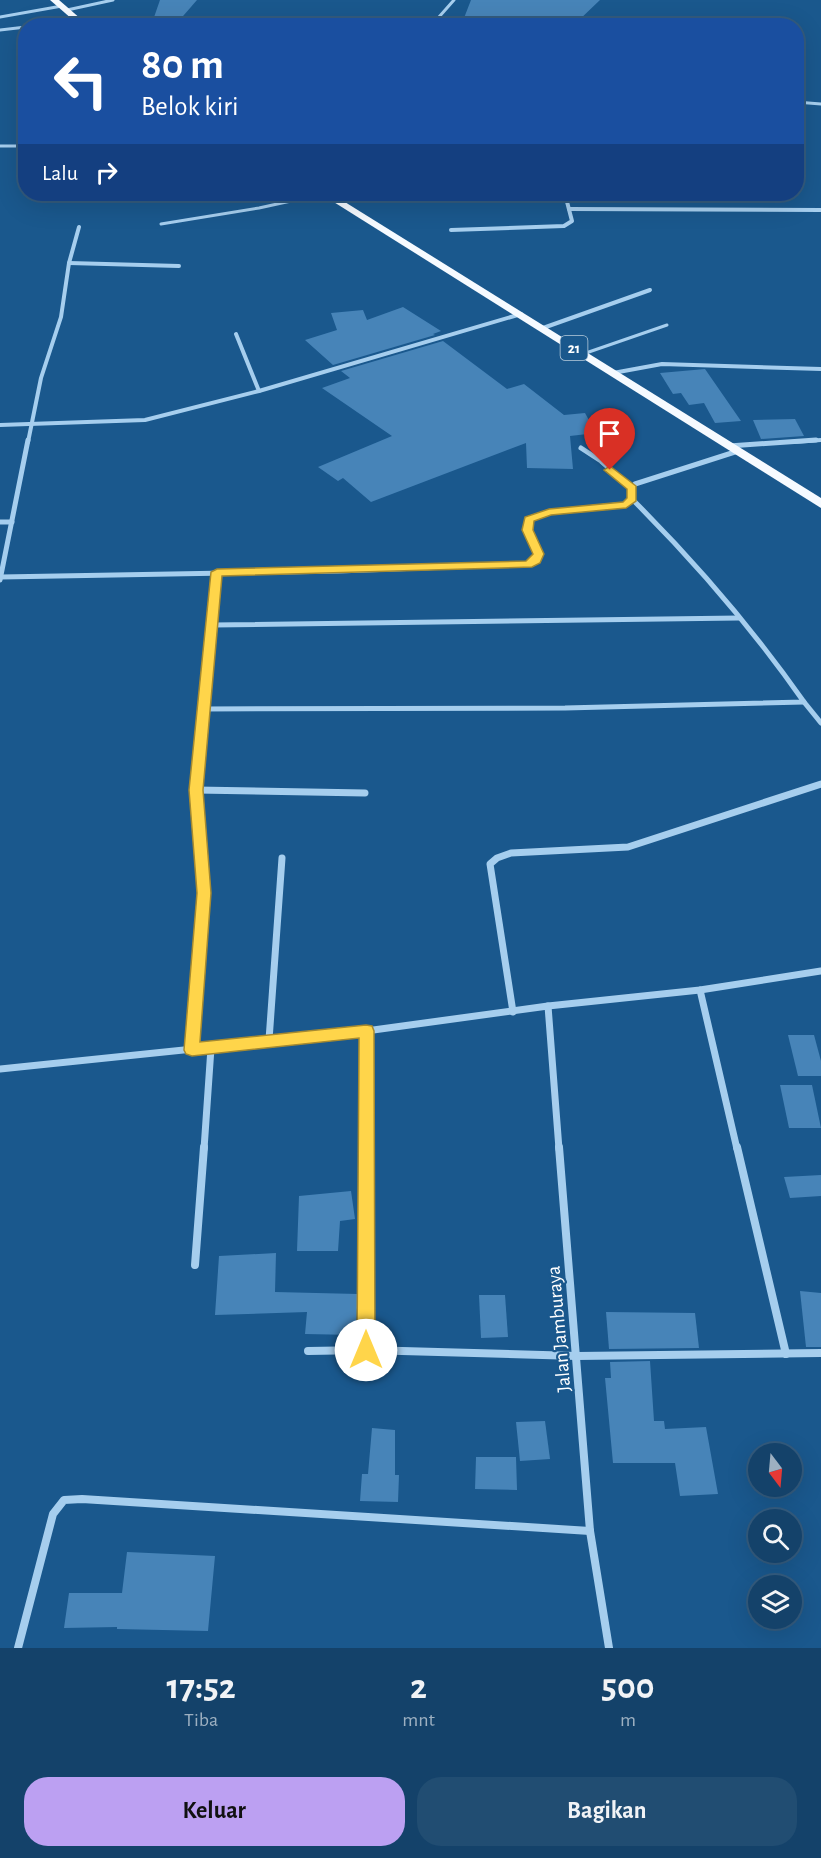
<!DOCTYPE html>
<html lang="id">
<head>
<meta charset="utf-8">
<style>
	body { margin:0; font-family:"Alegreya Sans",sans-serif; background:#214d72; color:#f1f3f6; height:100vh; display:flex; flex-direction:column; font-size:22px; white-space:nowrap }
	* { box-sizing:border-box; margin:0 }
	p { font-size:20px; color:#9db0c1 }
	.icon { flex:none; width:33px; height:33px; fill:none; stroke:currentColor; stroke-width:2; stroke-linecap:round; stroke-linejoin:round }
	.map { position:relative; height:1648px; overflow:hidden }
	.side { display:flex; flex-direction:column; background:#14426a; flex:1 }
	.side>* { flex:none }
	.top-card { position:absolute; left:18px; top:18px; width:786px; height:183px; border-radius:24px; box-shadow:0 6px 24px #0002,0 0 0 2px #335b7e; background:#1a4fa0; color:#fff; overflow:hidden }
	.needle { width:39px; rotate:164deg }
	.controls { position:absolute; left:748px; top:1443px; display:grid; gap:12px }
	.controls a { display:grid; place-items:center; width:54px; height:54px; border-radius:50%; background:#14426a; box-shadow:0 6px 24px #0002,0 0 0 2px #335b7e; font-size:30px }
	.pin { position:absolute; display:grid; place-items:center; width:51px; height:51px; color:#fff; margin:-62px -26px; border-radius:50% 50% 50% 0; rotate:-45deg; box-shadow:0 0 6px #0007 }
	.pin .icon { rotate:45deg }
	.me { position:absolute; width:66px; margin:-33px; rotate:0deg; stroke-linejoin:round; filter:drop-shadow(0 0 4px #0008) }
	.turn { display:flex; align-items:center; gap:21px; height:126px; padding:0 24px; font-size:27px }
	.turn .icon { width:78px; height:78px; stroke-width:2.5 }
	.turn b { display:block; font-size:42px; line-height:51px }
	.then { display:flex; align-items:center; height:57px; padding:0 24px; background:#0003; gap:12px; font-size:22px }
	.eta { display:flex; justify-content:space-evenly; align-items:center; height:102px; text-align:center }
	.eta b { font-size:36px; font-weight:700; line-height:42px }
	.action { display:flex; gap:12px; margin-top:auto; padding:12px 24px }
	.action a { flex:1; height:69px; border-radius:24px; background:#bca0f2; color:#111; font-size:24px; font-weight:700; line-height:69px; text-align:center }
	.action a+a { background:#214d72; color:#f1f3f6 }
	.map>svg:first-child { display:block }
</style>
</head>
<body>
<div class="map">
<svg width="821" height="1648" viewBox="0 0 821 1648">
	<rect width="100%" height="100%" fill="#1a588d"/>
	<g fill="#4784b8">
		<polygon points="160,0 197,0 177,23 152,23"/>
		<polygon points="471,0 600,0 577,22 564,20 563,26 468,26 472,19 464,18"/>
		<polygon points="403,307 441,331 433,334 435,335 333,365 305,340 337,330 331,313 363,310 367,320"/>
		<polygon points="443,341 507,389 524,384 564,415 585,413 596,433 570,436 573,469 527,468 526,443 371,502 343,478 338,481 318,467 392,436 322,388 350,378 341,371"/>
		<polygon points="705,369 741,421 715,423 704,403 689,405 681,393 673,394 660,373"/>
		<polygon points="795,419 804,436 761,439 753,420"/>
		<polygon points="788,1035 814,1035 821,1061 821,1076 798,1076"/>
		<polygon points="780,1085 812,1085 821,1128 789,1128"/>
		<polygon points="821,1175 821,1196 790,1198 784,1177"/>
		<polygon points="351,1191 355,1219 340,1221 338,1251 297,1251 299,1196"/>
		<polygon points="276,1253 275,1292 358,1294 355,1335 305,1334 307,1312 215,1315 219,1256"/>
		<polygon points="800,1291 821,1293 821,1347 806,1347"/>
		<polygon points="479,1295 505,1295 508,1337 481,1338"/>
		<polygon points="606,1312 695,1313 699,1348 609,1349"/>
		<polygon points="650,1361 654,1421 664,1421 665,1429 706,1427 718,1494 680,1496 675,1463 613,1463 605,1378 611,1378 610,1362"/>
		<polygon points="545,1421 550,1459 520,1461 516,1422"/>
		<polygon points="372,1428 395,1430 395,1475 399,1475 398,1502 360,1501 362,1474 368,1474"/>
		<polygon points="476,1457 516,1457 517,1490 475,1489"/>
		<polygon points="127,1552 215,1556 208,1631 117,1629 117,1627 64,1628 69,1593 122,1593"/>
	</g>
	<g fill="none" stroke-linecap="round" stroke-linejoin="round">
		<polyline stroke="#a6ceee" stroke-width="2" points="317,195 323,194"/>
		<g stroke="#a6ceee" stroke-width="3">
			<polyline points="161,224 259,208 323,194"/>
			<polyline points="583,354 667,325"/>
		</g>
		<g stroke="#a6ceee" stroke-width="3">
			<polyline points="67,10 113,0"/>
			<polyline points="0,17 62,6"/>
			<polyline points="39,26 78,20"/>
			<polyline points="431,26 454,0"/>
			<polyline points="0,30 26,27"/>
			<polyline points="796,102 821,104"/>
			<polyline points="0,146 26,146"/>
		</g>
		<g stroke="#a6ceee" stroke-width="4">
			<polyline points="569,209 821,210"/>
			<polyline points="451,230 564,226 572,221 565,194"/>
			<polyline points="69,263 179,266"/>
			<polyline points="543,328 650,290"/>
			<polyline points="236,334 259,391"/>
			<polyline points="613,373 662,364 821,369"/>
			<polyline points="0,425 145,420 259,391 521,314"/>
			<polyline points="28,442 41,378 61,317 69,263 79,227"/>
			<polyline points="793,442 821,440"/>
		</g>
		<g stroke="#a6ceee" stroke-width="5">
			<polyline points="729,446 816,440"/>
			<polyline points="581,448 601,461 632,488"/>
			<polyline points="0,522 12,522"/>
			<polyline points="1,577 338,571 528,564 535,560 538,554 527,530 529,519 549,512 626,504 632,499 632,488 635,484 738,451"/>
			<polyline points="0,580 28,440"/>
			<polyline points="213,625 739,618"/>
			<polyline points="804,702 821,723"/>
			<path d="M204 709 565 708 804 702C753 629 695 562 632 499"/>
			<polyline points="199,754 217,572"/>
		</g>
		<g stroke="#a6ceee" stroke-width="7">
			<polyline points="196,790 365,793"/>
			<polyline points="700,990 737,1149"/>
			<polyline points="548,1006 559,1149"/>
			<polyline points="513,1012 490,864 497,858 511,853 628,847 821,784"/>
			<polyline points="366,1031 366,1149"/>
			<polyline points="269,1040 282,858"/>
			<polyline points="192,1050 204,893 196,790 200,752"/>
			<polyline points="0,1069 366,1031 548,1006 700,990 821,971"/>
			<polyline points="204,1149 211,1048"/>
		</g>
		<g stroke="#a6ceee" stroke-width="8">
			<polyline points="366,1147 366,1350"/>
			<polyline points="559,1147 590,1531 609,1648"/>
			<polyline points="737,1147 786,1354"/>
			<polyline points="195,1265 204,1147"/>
			<polyline points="308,1351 366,1350 577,1356 821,1353"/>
			<polyline points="18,1648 53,1514 64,1500 82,1499 590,1531"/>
		</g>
		<g fill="#f6faff" fill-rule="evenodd">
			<polygon points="50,0 59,0 89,26 80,26"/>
			<polygon points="321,194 332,194 821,498 821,508"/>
		</g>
	</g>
	<polygon fill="#ffd54a" stroke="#a68a30" stroke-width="1.5" points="610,466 636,486 636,501 626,508 551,515 534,521 533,530 544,554 540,563 532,567 222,576 203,790 211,893 200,1042 366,1025 372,1026 374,1031 375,1350 373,1356 366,1358 360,1356 357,1350 359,1038 192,1056 186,1054 184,1050 197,893 189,790 211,572 217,569 526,561 533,554 522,530 525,517 549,509 623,502 627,498 627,489 604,470"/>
	<g text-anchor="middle" stroke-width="4.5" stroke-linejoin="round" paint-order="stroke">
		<rect fill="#1a588d" stroke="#bacddd" stroke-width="1.5" x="560.5" y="336" width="27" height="24" rx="4.5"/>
		<g font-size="15" font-weight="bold" fill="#fff">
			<text x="574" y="353">21</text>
		</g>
		<g font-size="20" fill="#fff" stroke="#1a588d">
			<text transform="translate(558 1329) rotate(-95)" y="7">Jalan Jamburaya</text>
		</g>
	</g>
</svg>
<div class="controls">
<a><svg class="needle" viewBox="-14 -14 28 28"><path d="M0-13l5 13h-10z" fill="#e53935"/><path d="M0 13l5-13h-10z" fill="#9db0c1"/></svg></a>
<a><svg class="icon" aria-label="search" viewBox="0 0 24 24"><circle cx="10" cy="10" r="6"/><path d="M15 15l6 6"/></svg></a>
<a><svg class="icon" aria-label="layers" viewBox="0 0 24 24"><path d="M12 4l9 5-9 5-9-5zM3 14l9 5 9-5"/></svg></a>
</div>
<div class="pin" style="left:610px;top:470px;background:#d93025"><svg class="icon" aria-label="arrive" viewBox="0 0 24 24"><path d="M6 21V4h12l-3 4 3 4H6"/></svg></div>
<svg class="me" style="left:366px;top:1350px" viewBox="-20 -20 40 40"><circle r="19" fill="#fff"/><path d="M0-13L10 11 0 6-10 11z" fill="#ffd54a"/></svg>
<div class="top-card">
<div class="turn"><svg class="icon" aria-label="left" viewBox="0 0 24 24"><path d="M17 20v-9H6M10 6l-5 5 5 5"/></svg><div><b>80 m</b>Belok kiri</div></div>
<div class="then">Lalu<svg class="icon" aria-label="right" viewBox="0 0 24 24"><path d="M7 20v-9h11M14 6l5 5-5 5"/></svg></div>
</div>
</div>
<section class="side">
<div class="eta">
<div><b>17:52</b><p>Tiba</p></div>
<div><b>2</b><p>mnt</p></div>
<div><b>500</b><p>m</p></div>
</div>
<div class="action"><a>Keluar</a><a>Bagikan</a></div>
</section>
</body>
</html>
